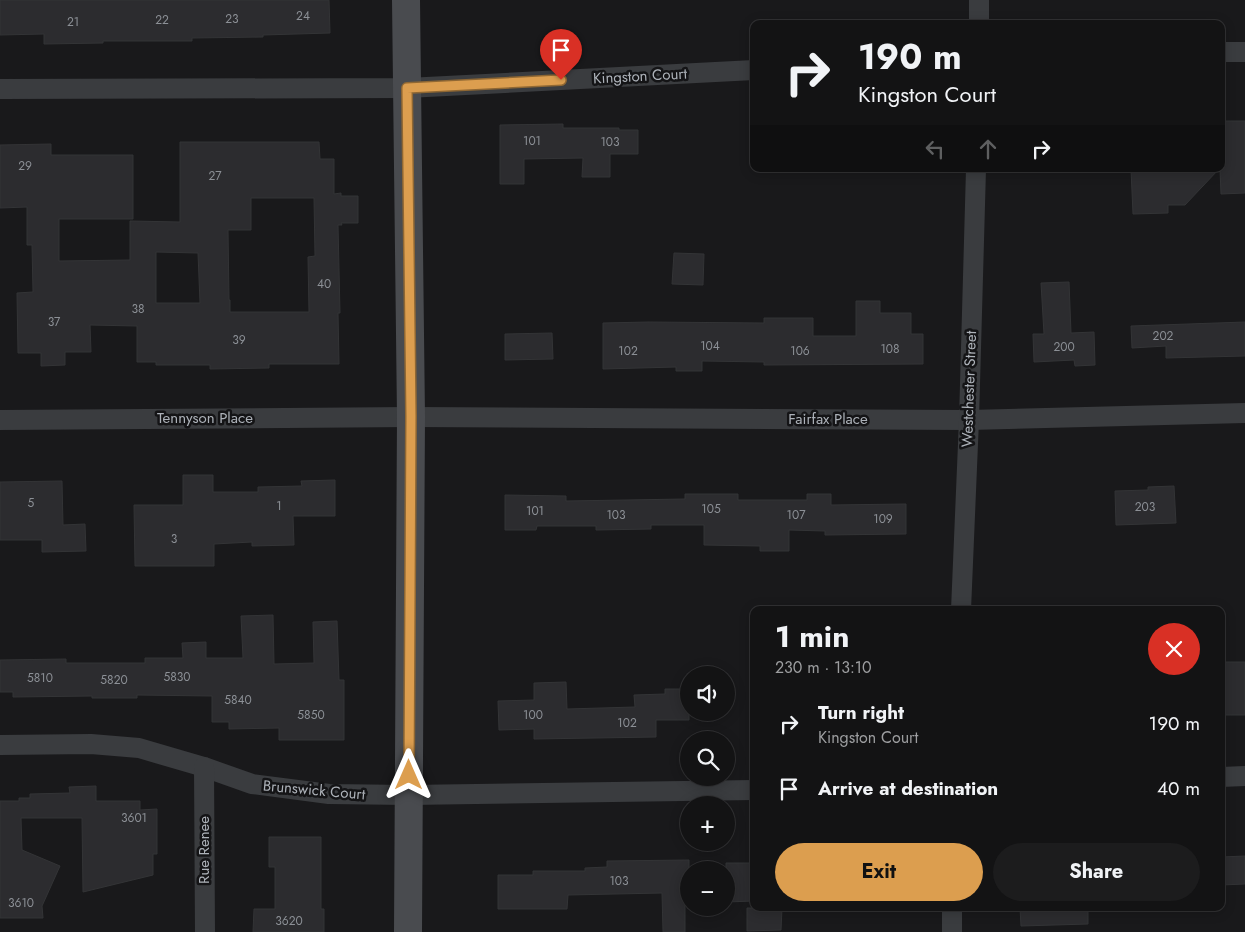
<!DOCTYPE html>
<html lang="en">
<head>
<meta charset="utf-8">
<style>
	body { margin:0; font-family:Jost,sans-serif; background:#1c1c1d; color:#f1f3f6; height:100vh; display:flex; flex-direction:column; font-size:19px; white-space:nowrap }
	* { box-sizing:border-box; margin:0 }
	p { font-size:16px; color:#9d9ea0 }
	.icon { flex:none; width:28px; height:28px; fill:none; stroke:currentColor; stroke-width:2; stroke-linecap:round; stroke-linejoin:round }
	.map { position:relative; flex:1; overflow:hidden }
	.details { position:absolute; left:750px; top:606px; width:475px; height:305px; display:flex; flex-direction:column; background:#131314; border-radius:10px; box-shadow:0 2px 12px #0003,0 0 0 1px #323234 }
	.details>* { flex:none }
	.guide { position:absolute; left:750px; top:20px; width:475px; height:152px; border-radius:10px; box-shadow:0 2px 12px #0003,0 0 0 1px #323234; background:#131314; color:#f1f3f6; overflow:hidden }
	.tools { position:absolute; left:680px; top:666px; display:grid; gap:10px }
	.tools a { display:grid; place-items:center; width:55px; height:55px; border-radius:50%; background:#131314; box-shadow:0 2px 12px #0003,0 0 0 1px #323234; font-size:25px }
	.pin { position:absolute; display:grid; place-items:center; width:42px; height:42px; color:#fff; margin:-51px -21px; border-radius:50% 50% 50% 0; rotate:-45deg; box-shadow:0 0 5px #0007 }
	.pin .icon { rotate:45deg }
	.me { position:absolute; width:55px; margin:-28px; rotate:0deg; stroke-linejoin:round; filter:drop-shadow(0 0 4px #0008) }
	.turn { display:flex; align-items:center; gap:18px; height:105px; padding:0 25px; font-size:22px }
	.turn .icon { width:65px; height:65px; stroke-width:2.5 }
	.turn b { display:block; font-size:35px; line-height:42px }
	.lanes { display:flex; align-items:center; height:48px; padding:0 25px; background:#0003; justify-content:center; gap:25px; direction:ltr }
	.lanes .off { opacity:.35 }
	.round { display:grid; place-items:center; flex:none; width:52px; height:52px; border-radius:26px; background:#1c1c1d }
	.summary { display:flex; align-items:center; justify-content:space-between; height:85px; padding:0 25px }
	h1 { font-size:30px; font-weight:700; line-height:38px }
	.cta { display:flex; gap:10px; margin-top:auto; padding:10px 25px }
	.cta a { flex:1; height:58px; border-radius:30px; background:#dc9e4f; color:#111; font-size:20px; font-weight:700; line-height:58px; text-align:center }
	.cta a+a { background:#1c1c1d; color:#f1f3f6 }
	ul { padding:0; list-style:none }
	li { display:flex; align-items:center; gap:15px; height:65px; padding:0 25px }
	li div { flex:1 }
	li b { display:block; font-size:19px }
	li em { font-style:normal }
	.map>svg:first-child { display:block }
</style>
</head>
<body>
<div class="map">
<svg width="1245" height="932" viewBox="0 0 1245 932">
	<rect width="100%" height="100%" fill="#19191b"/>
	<g fill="#2c2c2f" stroke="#333436" fill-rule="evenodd">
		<polygon points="0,0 329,0 330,33 263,35 263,37 192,38 192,41 103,41 103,43 44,44 44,34 0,35"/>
		<polygon points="1221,121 1245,121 1245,193 1221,194 1220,169 1221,169"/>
		<polygon points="563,124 563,128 619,128 619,130 638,130 638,154 610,154 610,177 582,177 583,158 524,159 524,184 500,184 500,125"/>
		<path d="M180 142H319L320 159H334V194L341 193V196H358V223H341L342 225H338L340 313H338L339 364H269V368L210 369V365H156V362H137V326L90 325 91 352H65V365L41 366V353H18L17 293 33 292 32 245H27V207L0 208V145L51 144V155H133V219H59V261L130 260V221L180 222ZM251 198H314L315 256 308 257 309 312H230V300H229L228 230H251ZM156 252 198 253 200 303H156Z"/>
		<polygon points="1131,169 1219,169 1185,205 1168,205 1168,213 1133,214"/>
		<polygon points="674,253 704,254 703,285 672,284"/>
		<polygon points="1069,282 1071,333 1094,332 1095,365 1075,366 1074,360 1034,362 1033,334 1044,334 1041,283"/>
		<polygon points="856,301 880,301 880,313 911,313 911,334 923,334 923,364 764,365 764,362 702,361 702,371 676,371 676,367 603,369 603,323 649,322 764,323 764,318 813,318 813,336 856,336"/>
		<polygon points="1245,322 1245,356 1166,358 1166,346 1132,348 1131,326"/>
		<polygon points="552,333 553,359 505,360 505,334"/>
		<polygon points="183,475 213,475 213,492 258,492 258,487 302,486 301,481 335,480 335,516 293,516 294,545 252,546 252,542 214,544 214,566 135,566 134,505 183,505"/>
		<polygon points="62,481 63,525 85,524 86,551 42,552 42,540 0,540 0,482"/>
		<polygon points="1174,486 1176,523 1116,525 1115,491 1148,490 1148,487"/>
		<polygon points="685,494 738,494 738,500 807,500 807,494 831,494 831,505 906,504 906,534 825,535 825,531 789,530 789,551 760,551 760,546 704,545 704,525 651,525 651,529 596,530 596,526 537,526 536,530 505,530 505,495 566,496 566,501 685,499"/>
		<polygon points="273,615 274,664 314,663 313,622 337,621 339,680 344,680 344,740 279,740 279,728 229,729 229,722 212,722 212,696 137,695 137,698 92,698 92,696 13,697 13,692 0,692 0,660 66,659 66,663 145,663 145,658 183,658 182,643 206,642 206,658 243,658 241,616"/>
		<rect x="1221" y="662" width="24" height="53"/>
		<polygon points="566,682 567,709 635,707 634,695 665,694 665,689 689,689 689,720 656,720 656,737 534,739 534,729 499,730 498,701 534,700 534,683"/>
		<polygon points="96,786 96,801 140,801 140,810 157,809 157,854 153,854 153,875 83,892 82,818 21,818 22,850 60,866 42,906 43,918 0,918 0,801 19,801 19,798 30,798 30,794 70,793 69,787"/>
		<polygon points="269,837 321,837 321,909 324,909 324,932 253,932 254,909 275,909 275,867 269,867"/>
		<polygon points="1245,856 1245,884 1221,885 1221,857"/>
		<polygon points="689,860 689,902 685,903 685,932 663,932 662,893 568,895 567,909 498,909 498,875 533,875 533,871 585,871 585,868 607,867 607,861"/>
		<polygon points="726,863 754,863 754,901 726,902"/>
		<polygon points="747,908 782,908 781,930 747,931"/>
		<polygon points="1020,908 1088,908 1088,924 1021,926"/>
	</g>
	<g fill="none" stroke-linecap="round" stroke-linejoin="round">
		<g stroke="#3a3c3f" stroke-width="20">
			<polyline points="979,24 979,0"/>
			<polyline points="1221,52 1245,52"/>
			<polyline points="0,89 407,88 754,70"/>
			<polyline points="0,420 411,417 969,420 1245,413"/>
			<polyline points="961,610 969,420 976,169"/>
			<polyline points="0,745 91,744 139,748 204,767 252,784 329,794 409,795 754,790"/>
			<polyline points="204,767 205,932"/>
			<polyline points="1221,777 1245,776"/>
			<polyline points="952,932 952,908"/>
		</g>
		<polyline stroke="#494b4f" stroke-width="28" points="406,0 411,417 408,932"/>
	</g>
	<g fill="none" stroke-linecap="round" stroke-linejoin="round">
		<defs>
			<polyline id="route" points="409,775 411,416 407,88 561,80"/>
		</defs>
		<use href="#route" stroke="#8f6733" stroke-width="12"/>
		<use href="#route" stroke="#dc9e4f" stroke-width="9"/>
	</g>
	<g text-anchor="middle" stroke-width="5" stroke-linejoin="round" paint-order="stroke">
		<g font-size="12" fill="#8c9096">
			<text x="303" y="20">24</text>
			<text x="232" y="23">23</text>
			<text x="162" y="24">22</text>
			<text x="73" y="26">21</text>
			<text x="532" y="145">101</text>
			<text x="610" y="146">103</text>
			<text x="25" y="170">29</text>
			<text x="215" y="180">27</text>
			<text x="324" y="288">40</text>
			<text x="138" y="313">38</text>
			<text x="54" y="326">37</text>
			<text x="1163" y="340">202</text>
			<text x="239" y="344">39</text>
			<text x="710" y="350">104</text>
			<text x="1064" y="351">200</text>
			<text x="890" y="353">108</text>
			<text x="628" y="355">102</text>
			<text x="800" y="355">106</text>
			<text x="31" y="507">5</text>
			<text x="279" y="510">1</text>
			<text x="1145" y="511">203</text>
			<text x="711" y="513">105</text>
			<text x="535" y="515">101</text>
			<text x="616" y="519">103</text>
			<text x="796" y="519">107</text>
			<text x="883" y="523">109</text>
			<text x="174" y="543">3</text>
			<text x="177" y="681">5830</text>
			<text x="40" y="682">5810</text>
			<text x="114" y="684">5820</text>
			<text x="238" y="704">5840</text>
			<text x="311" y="719">5850</text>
			<text x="533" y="719">100</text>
			<text x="627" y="727">102</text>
			<text x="134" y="822">3601</text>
			<text x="619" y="885">103</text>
			<text x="21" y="907">3610</text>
			<text x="289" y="925">3620</text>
		</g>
		<g font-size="15" fill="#adb2b9" stroke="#141416">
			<text transform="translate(640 76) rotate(-3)" y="5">Kingston Court</text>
			<text transform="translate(969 389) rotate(-88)" y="5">Westchester Street</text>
			<text x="205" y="423">Tennyson Place</text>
			<text x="828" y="424">Fairfax Place</text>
			<text transform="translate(314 790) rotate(5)" y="5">Brunswick Court</text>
			<text transform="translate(204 850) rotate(-90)" y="5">Rue Renee</text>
		</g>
	</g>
</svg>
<div class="tools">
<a><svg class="icon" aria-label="sound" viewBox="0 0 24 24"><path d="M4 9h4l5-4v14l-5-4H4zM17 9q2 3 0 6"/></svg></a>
<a><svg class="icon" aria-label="search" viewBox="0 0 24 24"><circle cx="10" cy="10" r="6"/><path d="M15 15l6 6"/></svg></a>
<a>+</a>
<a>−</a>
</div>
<div class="pin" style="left:561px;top:80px;background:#d93025"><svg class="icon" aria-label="arrive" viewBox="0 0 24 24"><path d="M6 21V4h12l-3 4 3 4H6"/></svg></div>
<svg class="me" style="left:409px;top:775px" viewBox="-20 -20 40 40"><path d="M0-17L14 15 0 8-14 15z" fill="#dc9e4f" stroke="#fff" stroke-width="4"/></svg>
<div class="guide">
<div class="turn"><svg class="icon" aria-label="right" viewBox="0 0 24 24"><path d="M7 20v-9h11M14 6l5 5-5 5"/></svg><div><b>190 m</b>Kingston Court</div></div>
<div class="lanes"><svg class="icon off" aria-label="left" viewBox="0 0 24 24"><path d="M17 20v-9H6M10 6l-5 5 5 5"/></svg><svg class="icon off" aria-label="ahead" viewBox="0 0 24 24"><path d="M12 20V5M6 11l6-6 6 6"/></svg><svg class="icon" aria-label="right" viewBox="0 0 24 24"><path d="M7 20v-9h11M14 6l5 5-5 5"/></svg></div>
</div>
<section class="details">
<div class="summary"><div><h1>1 min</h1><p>230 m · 13:10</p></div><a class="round" style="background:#d93025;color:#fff"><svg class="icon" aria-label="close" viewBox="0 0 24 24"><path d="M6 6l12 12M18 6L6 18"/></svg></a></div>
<ul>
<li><svg class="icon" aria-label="right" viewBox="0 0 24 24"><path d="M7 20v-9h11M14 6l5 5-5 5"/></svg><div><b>Turn right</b><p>Kingston Court</p></div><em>190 m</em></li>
<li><svg class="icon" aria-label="arrive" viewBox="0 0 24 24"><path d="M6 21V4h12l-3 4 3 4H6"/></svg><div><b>Arrive at destination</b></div><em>40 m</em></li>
</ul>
<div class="cta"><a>Exit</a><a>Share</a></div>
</section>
</div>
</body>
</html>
